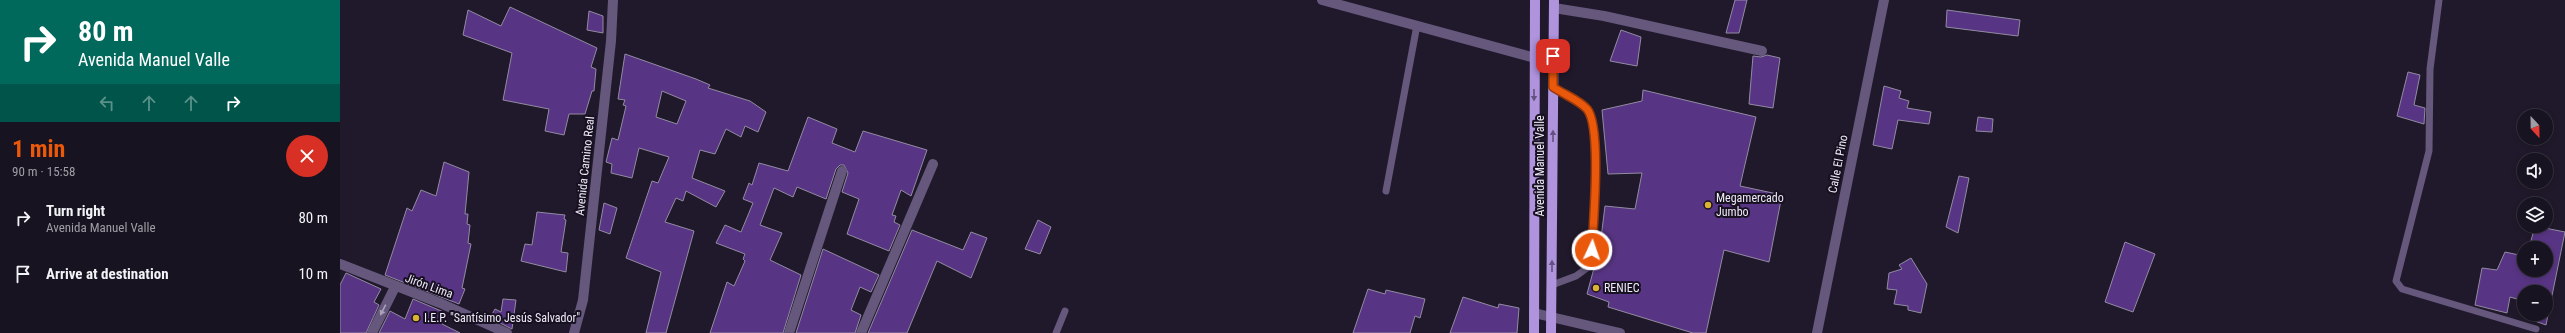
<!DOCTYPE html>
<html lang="en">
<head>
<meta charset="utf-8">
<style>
	body { margin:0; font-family:"Roboto Condensed",sans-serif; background:#25202d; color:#f1f3f6; height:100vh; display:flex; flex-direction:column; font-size:15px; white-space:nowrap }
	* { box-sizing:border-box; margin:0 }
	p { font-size:13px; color:#9f9ea5 }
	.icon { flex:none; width:22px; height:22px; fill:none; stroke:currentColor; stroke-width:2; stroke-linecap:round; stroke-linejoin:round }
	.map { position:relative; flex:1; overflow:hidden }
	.side { display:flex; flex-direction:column; background:#181320; width:340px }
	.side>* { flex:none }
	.guide { background:#00695c; color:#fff; overflow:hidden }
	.needle { width:26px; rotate:158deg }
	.fabs { position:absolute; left:2177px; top:109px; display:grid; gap:8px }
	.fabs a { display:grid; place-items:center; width:36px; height:36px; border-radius:50%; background:#181320; box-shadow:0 2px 6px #0003,0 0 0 1px #36323e; font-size:20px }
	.pin { position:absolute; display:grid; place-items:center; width:34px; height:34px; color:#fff; margin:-17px; border-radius:8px; box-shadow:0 2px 6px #0006 }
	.me { position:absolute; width:44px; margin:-22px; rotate:3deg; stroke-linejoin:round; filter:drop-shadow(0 0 3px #0008) }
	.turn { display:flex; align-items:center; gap:14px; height:84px; padding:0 12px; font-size:18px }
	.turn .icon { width:52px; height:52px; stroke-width:2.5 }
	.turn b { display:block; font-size:28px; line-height:34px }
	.lanes { display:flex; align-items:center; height:38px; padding:0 12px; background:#0003; justify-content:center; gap:20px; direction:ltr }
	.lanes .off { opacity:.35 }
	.round { display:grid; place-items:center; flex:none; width:42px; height:42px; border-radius:21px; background:#25202d }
	.headline { display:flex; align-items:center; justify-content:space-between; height:68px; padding:0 12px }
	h1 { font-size:24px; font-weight:700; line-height:30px; color:#ea580c }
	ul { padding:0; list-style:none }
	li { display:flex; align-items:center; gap:12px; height:56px; padding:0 12px }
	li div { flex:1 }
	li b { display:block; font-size:15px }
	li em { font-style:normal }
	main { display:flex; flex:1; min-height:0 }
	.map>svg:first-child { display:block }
</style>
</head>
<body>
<main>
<section class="side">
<div class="guide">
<div class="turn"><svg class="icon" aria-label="right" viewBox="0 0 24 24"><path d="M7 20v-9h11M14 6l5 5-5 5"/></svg><div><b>80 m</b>Avenida Manuel Valle</div></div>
<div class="lanes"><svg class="icon off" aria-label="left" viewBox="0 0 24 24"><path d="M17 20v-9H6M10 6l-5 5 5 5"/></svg><svg class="icon off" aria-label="ahead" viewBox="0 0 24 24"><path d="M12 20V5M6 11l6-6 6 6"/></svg><svg class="icon off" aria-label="ahead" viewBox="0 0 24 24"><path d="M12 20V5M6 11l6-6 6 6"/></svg><svg class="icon" aria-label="right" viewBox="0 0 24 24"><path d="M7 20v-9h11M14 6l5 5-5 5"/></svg></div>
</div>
<div class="headline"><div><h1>1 min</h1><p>90 m · 15:58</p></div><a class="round" style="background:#d93025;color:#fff"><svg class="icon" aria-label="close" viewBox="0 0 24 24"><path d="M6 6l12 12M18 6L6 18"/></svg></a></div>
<ul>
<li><svg class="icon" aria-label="right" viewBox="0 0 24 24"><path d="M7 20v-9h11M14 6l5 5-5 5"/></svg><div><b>Turn right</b><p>Avenida Manuel Valle</p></div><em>80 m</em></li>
<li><svg class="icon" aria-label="arrive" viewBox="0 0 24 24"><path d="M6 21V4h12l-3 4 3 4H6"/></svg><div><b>Arrive at destination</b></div><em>10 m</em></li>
</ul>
</section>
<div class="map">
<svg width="2225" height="333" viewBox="0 0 2225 333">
	<rect width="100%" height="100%" fill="#20192b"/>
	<g fill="#583584" stroke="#928ba1" fill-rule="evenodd">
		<polygon points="1395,0 1407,0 1399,33 1386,33"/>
		<polygon points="170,7 257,48 251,67 256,69 254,91 252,91 245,114 229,114 224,135 205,131 209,109 163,100 172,53 123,35 128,10 161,26"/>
		<polygon points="1607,10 1680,20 1678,36 1606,27"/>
		<polygon points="249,11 263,16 263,33 247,30"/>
		<polygon points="1281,30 1301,37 1297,66 1270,61"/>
		<path d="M285 54 356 79 370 85 368 88 410 101 426 112 418 132 405 126 401 137 386 129 375 154 360 150 352 178 385 191 376 207 346 191 343 201 336 198 325 222 354 231 326 333H306L321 272 286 258 312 181 318 183 329 157 299 148 292 178 271 173 272 164 266 162 272 138 278 140 286 106 283 105 285 100 278 99ZM322 91 346 101 337 124 316 117Z"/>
		<polygon points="1427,55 1440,58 1433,108 1409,104 1413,56 1421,57"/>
		<polygon points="2068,72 2080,75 2074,105 2085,108 2084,124 2057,116"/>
		<polygon points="1544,86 1561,91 1559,98 1569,101 1567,108 1591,112 1589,124 1558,120 1552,149 1533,145"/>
		<polygon points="1303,90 1416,117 1400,186 1442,195 1429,262 1384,250 1366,333 1353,333 1268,307 1269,302 1247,294 1260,246 1265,206 1295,209 1302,173 1268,174 1262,110 1302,101"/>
		<polygon points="468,117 497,129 492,143 515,152 523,131 587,150 571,196 561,190 552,215 556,216 554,222 560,225 549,251 507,234 519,199 502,192 508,173 504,165 500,165 496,169 486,199 457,187 453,197 434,188 420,225 442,233 430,260 461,275 443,333 370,333 387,282 394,286 405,261 403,259 405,254 376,243 385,225 401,232 413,203 403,199 409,183 412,185 419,163 448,171"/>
		<polygon points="1638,117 1653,119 1652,132 1636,131"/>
		<polygon points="104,162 129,172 125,214 128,214 127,224 130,225 128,243 131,244 122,288 125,289 119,304 45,275 67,208 72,211 81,190 96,196"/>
		<polygon points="1619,176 1629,178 1618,233 1606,227"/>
		<polygon points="264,203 277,208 270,234 259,230"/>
		<polygon points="197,212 225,215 224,219 226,220 221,252 228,253 226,272 181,261 185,244 192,245"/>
		<polygon points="698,220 711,227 700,254 685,249"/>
		<polygon points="2195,226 2225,232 2206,325 2192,320 2193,314 2206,314 2206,292 2184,292 2184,301 2170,297 2167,313 2135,305 2142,268 2157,270 2165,252 2184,256 2184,270 2206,270 2206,248 2189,248"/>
		<polygon points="572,230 623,250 631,232 647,238 631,278 597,261 567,333 528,333"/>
		<polygon points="1785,242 1815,254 1793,312 1765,302"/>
		<polygon points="483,249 539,275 531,292 520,287 511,310 521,315 515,333 456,333"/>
		<polygon points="1571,258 1587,284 1581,313 1568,310 1568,306 1554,304 1557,290 1547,289 1549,273 1562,269 1559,265"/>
		<polygon points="6,273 41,289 34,302 39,305 26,333 0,333 0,285"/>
		<polygon points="1028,289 1045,294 1046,290 1085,299 1080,318 1075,316 1070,333 1013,333"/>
		<polygon points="1123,297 1158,308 1159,304 1179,308 1177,333 1110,333"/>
		<polygon points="73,299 106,313 102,324 120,333 39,333 50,311 65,319"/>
		<polygon points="163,299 176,300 172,329 150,318 155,309 161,312"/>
	</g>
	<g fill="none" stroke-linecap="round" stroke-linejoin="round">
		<g stroke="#65587c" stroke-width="7">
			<polyline points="2099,0 2090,69 2089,151 2056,281 2062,289 2196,329"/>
			<polyline points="1046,191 1077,25"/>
			<path d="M1212 285 1236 276 1247 268C1253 243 1263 127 1246 109 1239 100 1223 94 1213 87"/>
			<polyline points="716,333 725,311"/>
		</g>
		<g stroke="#65587c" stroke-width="10">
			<polyline points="982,0 1195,58"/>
			<polyline points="1214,8 1264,16 1422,51"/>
			<polyline points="0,264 100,303 167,333"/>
			<polyline points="1194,313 1280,333"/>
			<polyline points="32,333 55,287"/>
			<polyline points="234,333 243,300 271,41 273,0"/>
			<polyline points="449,333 502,171"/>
			<polyline points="521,333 593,164"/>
			<polyline points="1477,333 1544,0"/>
		</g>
		<g stroke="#af93dd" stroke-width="10">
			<polyline points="1194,333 1195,0"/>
			<polyline points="1211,333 1214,0"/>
		</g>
	</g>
	<defs><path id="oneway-solid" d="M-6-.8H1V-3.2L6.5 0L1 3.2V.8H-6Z"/></defs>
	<g fill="#63527f">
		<use href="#oneway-solid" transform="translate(1194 95) rotate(90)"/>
		<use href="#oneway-solid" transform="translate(1213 136) rotate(-90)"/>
		<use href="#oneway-solid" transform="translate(1212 266) rotate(-90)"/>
	</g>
	<use fill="#aaa1b9" href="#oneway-solid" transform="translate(43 310) rotate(117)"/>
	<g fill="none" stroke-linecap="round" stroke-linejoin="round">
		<defs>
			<path id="route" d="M1213 56V87C1223 94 1239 100 1247 109 1262 127 1253 224 1252 250"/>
		</defs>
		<use href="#route" stroke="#983908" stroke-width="10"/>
		<use href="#route" stroke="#ea580c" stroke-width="7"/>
	</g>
	<g fill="#dab333" stroke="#171021" stroke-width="1.5">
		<circle cx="1368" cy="205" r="4"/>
		<circle cx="1256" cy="288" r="4"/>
		<circle cx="76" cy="318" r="4"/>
	</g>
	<g text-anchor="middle" stroke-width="4" stroke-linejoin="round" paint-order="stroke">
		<g font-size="12" fill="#eeeaf6" stroke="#171021">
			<text transform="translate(1498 164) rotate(-79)" y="4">Calle El Pino</text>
			<text transform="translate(245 166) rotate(-84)" y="4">Avenida Camino Real</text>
			<text transform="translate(1200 166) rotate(-90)" y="4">Avenida Manuel Valle</text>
			<text transform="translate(89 286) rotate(20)" y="4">Jirón Lima</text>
		</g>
		<g font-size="12" fill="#eeeaf6" stroke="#171021" text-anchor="start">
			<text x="1376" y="202">Megamercado<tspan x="1376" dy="14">Jumbo</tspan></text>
			<text x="1264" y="292">RENIEC</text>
			<text x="84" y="322">I.E.P. "Santísimo Jesús Salvador"</text>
		</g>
	</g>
</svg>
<div class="fabs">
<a><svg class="needle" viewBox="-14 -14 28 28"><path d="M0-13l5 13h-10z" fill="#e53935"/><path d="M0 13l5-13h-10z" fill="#9f9ea5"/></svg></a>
<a><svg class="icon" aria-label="sound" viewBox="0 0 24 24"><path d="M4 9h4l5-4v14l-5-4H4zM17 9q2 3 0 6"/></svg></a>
<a><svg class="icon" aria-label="layers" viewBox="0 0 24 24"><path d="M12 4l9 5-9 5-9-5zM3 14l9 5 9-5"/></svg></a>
<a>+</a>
<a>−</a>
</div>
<div class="pin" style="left:1213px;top:56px;background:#d93025"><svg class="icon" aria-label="arrive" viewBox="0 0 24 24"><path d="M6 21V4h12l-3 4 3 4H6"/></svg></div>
<svg class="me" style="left:1252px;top:250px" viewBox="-20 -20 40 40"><circle r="17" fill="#ea580c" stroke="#fff" stroke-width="3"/><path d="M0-11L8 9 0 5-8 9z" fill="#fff"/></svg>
</div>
</main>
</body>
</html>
